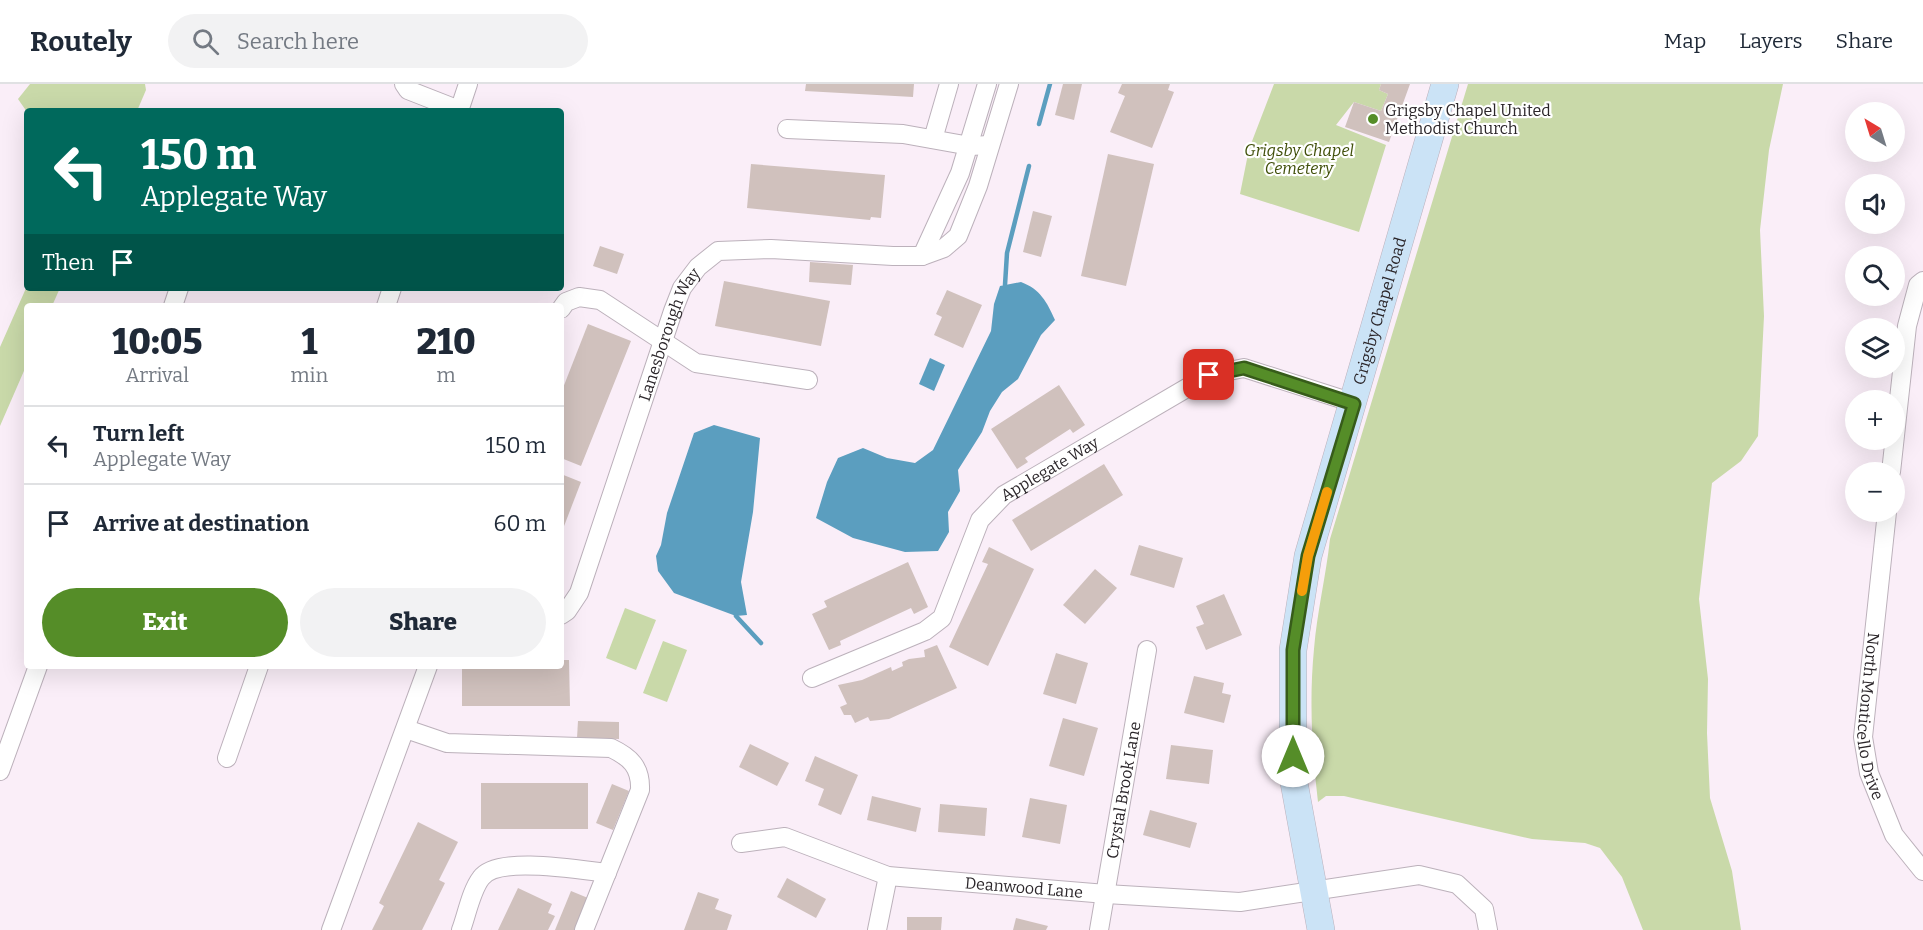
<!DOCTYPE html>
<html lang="en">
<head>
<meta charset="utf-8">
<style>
	body { margin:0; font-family:Bitter,serif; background:#f2f2f3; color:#1f2937; height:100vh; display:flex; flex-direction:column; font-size:22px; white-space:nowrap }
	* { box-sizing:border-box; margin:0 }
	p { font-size:20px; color:#747a83 }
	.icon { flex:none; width:33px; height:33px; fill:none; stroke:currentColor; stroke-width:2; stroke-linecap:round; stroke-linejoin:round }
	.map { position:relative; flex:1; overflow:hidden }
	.drawer { position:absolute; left:24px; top:219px; width:540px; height:366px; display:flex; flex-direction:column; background:#fff; border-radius:6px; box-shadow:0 6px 24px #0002 }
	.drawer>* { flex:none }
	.top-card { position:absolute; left:24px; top:24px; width:540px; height:183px; border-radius:6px; box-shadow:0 6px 24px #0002; background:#00695c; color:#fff; overflow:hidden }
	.needle { width:39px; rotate:322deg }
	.buttons { position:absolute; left:1845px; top:18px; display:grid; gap:12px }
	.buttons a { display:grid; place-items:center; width:60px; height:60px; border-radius:50%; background:#fff; box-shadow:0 6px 24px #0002; font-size:30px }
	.pin { position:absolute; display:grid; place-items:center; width:51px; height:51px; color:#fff; margin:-26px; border-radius:12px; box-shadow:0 3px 9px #0006 }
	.me { position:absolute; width:66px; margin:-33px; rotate:0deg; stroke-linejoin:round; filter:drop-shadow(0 0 4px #0008) }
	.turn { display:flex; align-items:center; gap:21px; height:126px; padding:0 18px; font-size:27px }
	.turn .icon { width:78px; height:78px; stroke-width:2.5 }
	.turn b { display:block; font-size:42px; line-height:51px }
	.then { display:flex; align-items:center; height:57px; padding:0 18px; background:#0003; gap:12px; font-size:22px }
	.eta { display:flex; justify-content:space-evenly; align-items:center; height:102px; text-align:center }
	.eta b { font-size:36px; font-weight:800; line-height:42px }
	.button { display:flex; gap:12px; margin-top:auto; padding:12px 18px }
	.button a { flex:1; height:69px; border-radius:36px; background:#558d28; color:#fff; font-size:24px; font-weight:800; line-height:69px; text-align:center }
	.button a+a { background:#f2f2f3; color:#1f2937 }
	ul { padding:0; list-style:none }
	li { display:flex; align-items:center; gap:18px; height:78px; padding:0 18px; border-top:2px solid #e0e1e3 }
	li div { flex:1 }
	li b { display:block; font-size:22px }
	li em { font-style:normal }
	header { display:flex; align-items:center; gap:36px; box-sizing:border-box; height:84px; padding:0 30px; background:#fff; border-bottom:2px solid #e0e1e3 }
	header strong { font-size:28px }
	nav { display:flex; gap:33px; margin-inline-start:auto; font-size:21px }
	.search { width:420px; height:54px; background:#f2f2f3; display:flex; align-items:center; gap:15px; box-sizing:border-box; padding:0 21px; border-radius:33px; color:#747a83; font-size:22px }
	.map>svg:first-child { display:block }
</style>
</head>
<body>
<header>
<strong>Routely</strong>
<div class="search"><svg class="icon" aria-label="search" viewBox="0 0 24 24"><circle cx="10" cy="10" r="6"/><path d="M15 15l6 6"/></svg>Search here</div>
<nav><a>Map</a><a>Layers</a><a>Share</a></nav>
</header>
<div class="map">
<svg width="1923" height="846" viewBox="0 0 1923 846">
	<rect width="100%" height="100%" fill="#faeef8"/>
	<g fill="#c9d9a9">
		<polygon points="30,0 145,0 146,6 137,27 27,28 18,15"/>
		<polygon points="1274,0 1381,0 1379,6 1388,10 1381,27 1354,18 1336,41 1386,61 1359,148 1240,110 1249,65"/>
		<path d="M1468 0H1783L1769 66 1760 146 1764 232 1758 352 1741 377 1712 399 1699 515 1708 595 1707 649 1710 714 1732 787 1741 846H1643L1622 793 1600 764 1585 759 1532 755 1344 712H1326L1318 718C1312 667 1309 616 1314 565 1317 528 1326 492 1330 455Z"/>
		<polygon points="27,202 27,204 60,204 52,222 27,222 27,280 0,342 0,263"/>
		<polygon points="625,524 656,536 636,586 606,574"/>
		<polygon points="663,557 687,566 667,618 643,609"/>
	</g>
	<g fill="#5b9ebf">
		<path d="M1021 198C1040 205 1047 218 1055 236L1041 251 1018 295 1002 308 990 327 982 348 958 386 960 407 948 428 949 448 938 467 905 468 853 454 816 434 827 398 838 374 863 364 887 374 915 379 933 366 991 247 994 220 1000 202Z"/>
		<polygon points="930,274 945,281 934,307 919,300"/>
		<polygon points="714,341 760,354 753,428 741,498 747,531 736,532 674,509 658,487 656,472 661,461 667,429 694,349"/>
	</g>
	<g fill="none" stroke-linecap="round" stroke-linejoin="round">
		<g stroke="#5b9ebf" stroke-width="4.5">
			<polyline points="1039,40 1050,0"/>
			<polyline points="1005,201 1007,169 1029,82"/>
			<polyline points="736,532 761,559"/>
		</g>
	</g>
	<g fill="#d0c1bd">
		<polygon points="806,0 914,0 913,13 805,7"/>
		<polygon points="1063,0 1082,0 1074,36 1055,31"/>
		<polygon points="1122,0 1170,0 1168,6 1174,8 1152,64 1110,48 1125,12 1118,9"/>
		<polygon points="1381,0 1410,0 1389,58 1345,43 1354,18 1381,27 1388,10 1379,6"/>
		<polygon points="1108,70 1154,80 1126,202 1081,192"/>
		<polygon points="751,80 885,91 881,134 871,133 870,136 747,124"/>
		<polygon points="1033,127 1052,132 1041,173 1023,168"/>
		<polygon points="600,162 624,170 617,190 593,182"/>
		<polygon points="810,178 853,181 851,201 809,198"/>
		<polygon points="724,197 830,217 821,262 715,242"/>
		<polygon points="947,206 982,221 963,264 934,251 942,233 936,230"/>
		<polygon points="588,240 631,257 581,382 561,374 561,309"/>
		<polygon points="1059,301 1085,341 1073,349 1070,345 1025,374 1028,378 1017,385 991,345"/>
		<polygon points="1104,380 1123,411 1031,467 1012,436"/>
		<polygon points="561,390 581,398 561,450"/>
		<polygon points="1139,461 1183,474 1174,504 1130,491"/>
		<polygon points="989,463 1034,485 988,582 949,563 988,480 982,478"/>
		<polygon points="908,478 928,523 914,530 911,524 840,557 841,561 829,566 812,530 827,523 824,517"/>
		<polygon points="1095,485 1117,504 1085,540 1063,521"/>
		<polygon points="1224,510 1242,551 1206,566 1196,543 1204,540 1196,522"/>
		<polygon points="937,561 957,604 889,635 870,637 868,633 855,639 851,631 844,631 840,623 847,620 838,601 862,596 891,583 892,587 903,582 902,578 909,575 925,573 924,566"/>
		<polygon points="1056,569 1088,579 1076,620 1043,610"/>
		<polygon points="561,576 569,576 570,622 462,622 462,582 561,582"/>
		<polygon points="1194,592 1224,599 1222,609 1231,611 1224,639 1184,629"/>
		<polygon points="1063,634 1098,644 1084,692 1049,682"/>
		<polygon points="578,637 619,638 619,655 577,654"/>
		<polygon points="750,660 789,679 777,702 739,683"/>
		<polygon points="1171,661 1213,666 1209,700 1166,695"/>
		<polygon points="815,672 858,691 841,731 818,721 824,705 805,697"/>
		<rect x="481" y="699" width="107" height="46"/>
		<polygon points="612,700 629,707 613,746 596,739"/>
		<polygon points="872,712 921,724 916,748 867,736"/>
		<polygon points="1030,714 1067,721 1060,760 1022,753"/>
		<polygon points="940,720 987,724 985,752 938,748"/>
		<polygon points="1150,726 1197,739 1190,764 1143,751"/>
		<polygon points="418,738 458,758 439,796 445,799 422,846 372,846 384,822 379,819"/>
		<polygon points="787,794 826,815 816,834 777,813"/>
		<polygon points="518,804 552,820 548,829 555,832 548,846 498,846"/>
		<polygon points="571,807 588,814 575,846 555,846"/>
		<polygon points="698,808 719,815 715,825 732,831 727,846 684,846"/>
		<polygon points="907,833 942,833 941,846 907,846"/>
		<polygon points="1016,834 1048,842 1046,846 1013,846"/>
	</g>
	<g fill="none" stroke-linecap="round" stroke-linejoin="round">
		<defs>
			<g id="street">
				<polyline points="404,0 408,6 459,26"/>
				<polyline points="459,27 468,0"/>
				<polyline points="787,45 903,50 970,62 990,61"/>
				<polyline points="933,55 949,0"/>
				<polyline points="922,172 960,89 987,0"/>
				<polyline points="173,222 179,204"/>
				<polyline points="386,222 392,204"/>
				<polyline points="561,225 566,218 579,213 600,216 696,279 808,296"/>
				<polyline points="1891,388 1907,242 1918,201 1923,197"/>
				<path id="s1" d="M1887 428 1863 653 1869 689 1894 751 1923 787"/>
				<path id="s2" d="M561 531 567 527 579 509 673 227 682 204 698 183 718 167 771 165 893 172H922L944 164 958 152 978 102 1009 0"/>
				<path id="s3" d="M812 594 925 547 942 534 980 436 1004 411 1209 291 1244 284 1354 319"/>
				<path d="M406 645 447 659 611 664C630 673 641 683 640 706L584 846"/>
				<polyline points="227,674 259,582"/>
				<polyline points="0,687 38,582"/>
				<path id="s4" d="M741 759 785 753 888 792 1106 810 1240 818 1419 791 1457 800 1484 825 1488 846"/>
				<polyline points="331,846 428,582"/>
				<path d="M461 846C467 830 471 807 481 794 497 771 581 786 607 789"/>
				<polyline points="877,846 888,792"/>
				<path id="s5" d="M1099 846 1147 566"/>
			</g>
			<g id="secondary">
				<path id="s6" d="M1321 846 1293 693V566L1308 472 1445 0"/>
			</g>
		</defs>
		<use href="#street" stroke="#bcb1bb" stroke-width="20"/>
		<use href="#secondary" stroke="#bcb1bb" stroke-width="28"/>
		<use href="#street" stroke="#fff" stroke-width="18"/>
		<use href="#secondary" stroke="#cbe3f6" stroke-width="27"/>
	</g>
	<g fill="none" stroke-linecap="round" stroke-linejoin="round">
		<defs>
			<polyline id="route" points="1209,291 1244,284 1354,320 1308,472 1293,566 1293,672"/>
		</defs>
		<use href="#route" stroke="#375c1a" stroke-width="15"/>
		<use href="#route" stroke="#558d28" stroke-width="10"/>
		<polyline stroke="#f59e0b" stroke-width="10" points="1302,507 1308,472 1327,408"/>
	</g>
	<circle fill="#558d28" stroke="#fff" stroke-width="2" cx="1373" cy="35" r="6"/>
	<g text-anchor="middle" stroke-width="4.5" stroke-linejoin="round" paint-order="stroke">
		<g font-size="16" fill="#2b262a" stroke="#fff" text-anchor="start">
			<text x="1385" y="32">Grigsby Chapel United<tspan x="1385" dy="18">Methodist Church</tspan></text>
		</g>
		<g font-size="16" font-style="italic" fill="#404f09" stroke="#fff">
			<text x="1299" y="72">Grigsby Chapel<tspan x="1299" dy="18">Cemetery</tspan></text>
		</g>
		<g font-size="16" fill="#2b262a" stroke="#fff">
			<text dy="6" stroke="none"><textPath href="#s6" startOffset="633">Grigsby Chapel Road</textPath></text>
			<text dy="6" stroke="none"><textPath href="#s2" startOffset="303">Lanesborough Way</textPath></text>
			<text dy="6" stroke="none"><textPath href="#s3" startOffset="336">Applegate Way</textPath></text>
			<text dy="6" stroke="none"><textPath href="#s1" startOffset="206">North Monticello Drive</textPath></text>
			<text dy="6" stroke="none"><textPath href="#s5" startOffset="142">Crystal Brook Lane</textPath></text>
			<text dy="6" stroke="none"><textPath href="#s4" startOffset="291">Deanwood Lane</textPath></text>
		</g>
	</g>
</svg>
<div class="buttons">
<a><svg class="needle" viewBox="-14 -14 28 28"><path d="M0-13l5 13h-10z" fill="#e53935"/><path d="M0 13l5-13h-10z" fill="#747a83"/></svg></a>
<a><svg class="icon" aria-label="sound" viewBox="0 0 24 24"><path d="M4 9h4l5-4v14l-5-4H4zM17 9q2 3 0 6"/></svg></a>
<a><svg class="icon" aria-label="search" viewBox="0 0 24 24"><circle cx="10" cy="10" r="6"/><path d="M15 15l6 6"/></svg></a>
<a><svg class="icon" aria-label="layers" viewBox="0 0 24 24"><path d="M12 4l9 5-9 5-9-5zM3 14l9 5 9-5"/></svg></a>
<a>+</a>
<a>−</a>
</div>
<div class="pin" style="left:1209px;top:291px;background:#d93025"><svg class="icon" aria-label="arrive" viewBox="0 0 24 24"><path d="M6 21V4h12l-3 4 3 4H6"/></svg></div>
<svg class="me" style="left:1293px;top:672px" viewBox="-20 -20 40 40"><circle r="19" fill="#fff"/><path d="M0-13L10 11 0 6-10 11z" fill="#558d28"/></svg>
<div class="top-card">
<div class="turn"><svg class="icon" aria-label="left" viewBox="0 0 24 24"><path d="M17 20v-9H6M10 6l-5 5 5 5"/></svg><div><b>150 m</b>Applegate Way</div></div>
<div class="then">Then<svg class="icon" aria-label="arrive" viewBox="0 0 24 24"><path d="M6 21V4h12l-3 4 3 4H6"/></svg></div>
</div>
<section class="drawer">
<div class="eta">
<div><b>10:05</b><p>Arrival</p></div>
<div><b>1</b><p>min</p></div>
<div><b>210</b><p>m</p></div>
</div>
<ul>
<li><svg class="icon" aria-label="left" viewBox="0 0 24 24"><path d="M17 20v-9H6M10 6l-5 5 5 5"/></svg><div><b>Turn left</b><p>Applegate Way</p></div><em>150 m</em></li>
<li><svg class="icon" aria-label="arrive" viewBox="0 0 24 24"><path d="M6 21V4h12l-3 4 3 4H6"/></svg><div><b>Arrive at destination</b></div><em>60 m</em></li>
</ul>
<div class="button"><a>Exit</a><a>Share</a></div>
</section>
</div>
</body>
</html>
